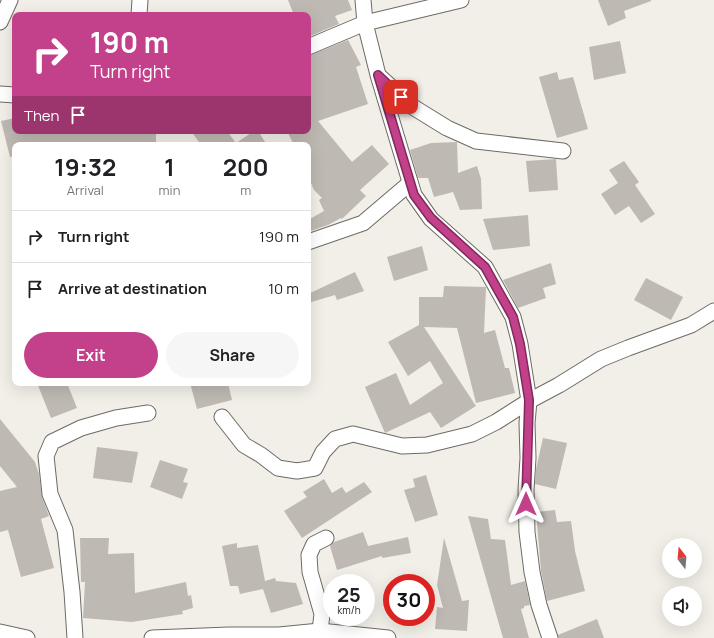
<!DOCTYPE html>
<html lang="en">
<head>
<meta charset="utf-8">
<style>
	body { margin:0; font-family:Manrope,sans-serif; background:#f6f6f6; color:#202124; height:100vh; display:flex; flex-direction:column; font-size:15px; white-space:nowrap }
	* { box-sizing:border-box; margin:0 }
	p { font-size:13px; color:#757577 }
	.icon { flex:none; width:22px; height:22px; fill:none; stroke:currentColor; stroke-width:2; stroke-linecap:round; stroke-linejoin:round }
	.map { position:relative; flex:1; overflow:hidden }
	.drawer { position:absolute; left:12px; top:142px; width:299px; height:244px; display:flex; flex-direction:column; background:#fff; border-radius:8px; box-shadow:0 4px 16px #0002 }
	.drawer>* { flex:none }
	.banner { position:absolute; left:12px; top:12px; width:299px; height:122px; border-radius:8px; box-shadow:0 4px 16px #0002; background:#c3418a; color:#fff; overflow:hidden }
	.needle { width:26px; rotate:344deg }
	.buttons { position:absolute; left:662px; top:538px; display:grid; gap:8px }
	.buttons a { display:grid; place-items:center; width:40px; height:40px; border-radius:50%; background:#fff; box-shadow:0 4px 16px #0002; font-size:20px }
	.speed { position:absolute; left:323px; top:574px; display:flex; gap:8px; font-size:20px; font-weight:700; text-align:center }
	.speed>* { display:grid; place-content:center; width:52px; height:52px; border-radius:50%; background:#fff; box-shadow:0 4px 16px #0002; line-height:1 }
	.speed small { font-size:10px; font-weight:400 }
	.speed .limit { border:6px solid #d22; background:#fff; color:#111 }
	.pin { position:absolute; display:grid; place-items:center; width:34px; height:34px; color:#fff; margin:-17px; border-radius:8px; box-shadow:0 2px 6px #0006 }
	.me { position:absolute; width:44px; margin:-22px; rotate:0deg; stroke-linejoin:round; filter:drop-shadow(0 0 3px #0008) }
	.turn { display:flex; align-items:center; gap:14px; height:84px; padding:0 12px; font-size:18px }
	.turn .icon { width:52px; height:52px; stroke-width:2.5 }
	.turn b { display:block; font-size:28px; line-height:34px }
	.then { display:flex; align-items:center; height:38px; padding:0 12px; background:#0003; gap:8px; font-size:15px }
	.eta { display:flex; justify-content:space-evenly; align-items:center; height:68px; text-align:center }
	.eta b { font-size:24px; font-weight:700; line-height:28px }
	.button { display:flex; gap:8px; margin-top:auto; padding:8px 12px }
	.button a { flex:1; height:46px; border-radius:24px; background:#c3418a; color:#fff; font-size:16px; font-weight:700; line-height:46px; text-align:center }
	.button a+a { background:#f6f6f6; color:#202124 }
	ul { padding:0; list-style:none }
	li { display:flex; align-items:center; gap:12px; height:52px; padding:0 12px; border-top:1px solid #e0e0e0 }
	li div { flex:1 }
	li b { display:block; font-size:15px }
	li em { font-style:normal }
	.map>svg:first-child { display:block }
</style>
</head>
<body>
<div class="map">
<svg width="714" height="638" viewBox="0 0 714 638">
	<rect width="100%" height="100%" fill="#f1efe7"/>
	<g fill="#bfb9b4">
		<polygon points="288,0 348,0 352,10 335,16 339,24 308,37 308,15 294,15"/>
		<polygon points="598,0 651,0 651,1 624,11 626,18 608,26"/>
		<polygon points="348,40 361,65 356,67 368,104 318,121 352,162 372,145 389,164 360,190 366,196 342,219 341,218 328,225 308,232 308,220 324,211 319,200 322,198 314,190 308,176 308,145 294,145 287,131 308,131 308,56"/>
		<polygon points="620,41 626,73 594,80 589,47"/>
		<polygon points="557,72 559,80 573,77 588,129 557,138 539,77"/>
		<polygon points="15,118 15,131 156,131 156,145 15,145 15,156 10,157 1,121"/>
		<polygon points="191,131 227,131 236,143 254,131 258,131 267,145 201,145"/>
		<polygon points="457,142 458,173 477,166 481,179 482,209 460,210 453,192 434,197 428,178 418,178 410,150 431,143"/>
		<polygon points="556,159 558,190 529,192 526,161"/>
		<polygon points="624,161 639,182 635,185 655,214 641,223 629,206 615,215 601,194 618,183 609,170"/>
		<polygon points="528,215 530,246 493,250 483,219"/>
		<polygon points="422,246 428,270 394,281 387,257"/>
		<polygon points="551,263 556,284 543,288 546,298 518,308 503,280"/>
		<polygon points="355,272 364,291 337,300 335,295 308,303 308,294"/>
		<polygon points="646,278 683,297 671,320 634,300"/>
		<polygon points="444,286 486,287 484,333 495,330 505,368 509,368 515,393 476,403 457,328 424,327 476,406 441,428 430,412 385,433 365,387 396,373 410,405 443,383 430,361 408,376 388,342 419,325 419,297 443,297"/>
		<polygon points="37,383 67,383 77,408 51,418"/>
		<polygon points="190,383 228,383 232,400 197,409"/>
		<polygon points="0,419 35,462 39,474 42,497 49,516 41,519 54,568 21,577 8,530 0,532 0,491 17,487 0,466"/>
		<polygon points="543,438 567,443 556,489 535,484 536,469"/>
		<polygon points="97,447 138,452 132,483 93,478"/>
		<polygon points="160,460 188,469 183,482 188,483 182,499 150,487"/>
		<polygon points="426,475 438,515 415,522 404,490 415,487 413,479"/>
		<polygon points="324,479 332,493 342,487 346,493 364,482 372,492 302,538 284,511 307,497 303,492"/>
		<polygon points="555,510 557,522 571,521 575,551 585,591 547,601 541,571 536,512"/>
		<polygon points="468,516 488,519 491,539 505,540 511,585 525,581 530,605 524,606 524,608 521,609 529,638 503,638"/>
		<polygon points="363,532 368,546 408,537 411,553 382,558 382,556 337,570 330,546 334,542"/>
		<polygon points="80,538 109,538 108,554 134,553 135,593 186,582 188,596 191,595 193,608 182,611 183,614 132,622 83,618 85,582 81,582"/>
		<polygon points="444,538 462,601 469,600 467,631 435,629 437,607 443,608 437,585"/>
		<polygon points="237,543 237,548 258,545 265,581 275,578 276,581 296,583 303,604 271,613 263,589 240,594 238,586 230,586 222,546"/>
		<polygon points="597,619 604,638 559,638 558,635"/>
	</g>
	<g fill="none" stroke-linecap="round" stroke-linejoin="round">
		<defs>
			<g id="street">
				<polyline points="363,0 365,23 378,75 414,195 431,219 485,267 513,317 520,344 529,401 527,423 528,458 526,490 527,532 532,572 539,605 550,638"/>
				<polyline points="139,15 140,0"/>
				<polyline points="0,22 10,0"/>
				<polyline points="308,47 365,23 461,0"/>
				<polyline points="379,76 413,107 447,128 476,141 563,151"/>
				<polyline points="0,94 15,95"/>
				<polyline points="308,242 363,223 410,183"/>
				<polyline points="222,417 244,445 261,455 278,468 297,471 315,468 323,452 335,439 353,434 402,446 427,445 472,434 496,422 529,401 559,385 601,359 628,348 691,325 714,311"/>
				<polyline points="320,631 322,614 310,572 309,555 314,544 326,538"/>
				<polyline points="0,632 27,638"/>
				<polyline points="75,638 72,592 65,530 50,494 46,456 52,442 81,428 116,418 148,413"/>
				<polyline points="152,638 229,635 279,635 320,631 388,638"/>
			</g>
		</defs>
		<use href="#street" stroke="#6d6b65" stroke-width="17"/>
		<use href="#street" stroke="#fff" stroke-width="15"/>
	</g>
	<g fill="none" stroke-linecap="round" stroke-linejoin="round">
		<defs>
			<polyline id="route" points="401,97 378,75 414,195 431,218 485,267 513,317 520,344 529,400 526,504"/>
		</defs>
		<use href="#route" stroke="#7f2a5a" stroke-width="10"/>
		<use href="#route" stroke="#c3418a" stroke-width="7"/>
	</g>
</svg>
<div class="buttons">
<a><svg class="needle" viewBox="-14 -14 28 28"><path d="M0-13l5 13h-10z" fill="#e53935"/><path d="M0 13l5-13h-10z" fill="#757577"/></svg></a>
<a><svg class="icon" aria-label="sound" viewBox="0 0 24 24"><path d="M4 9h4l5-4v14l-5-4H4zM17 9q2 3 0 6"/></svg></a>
</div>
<div class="speed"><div>25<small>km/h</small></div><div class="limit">30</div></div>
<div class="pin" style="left:401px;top:97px;background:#d93025"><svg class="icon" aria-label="arrive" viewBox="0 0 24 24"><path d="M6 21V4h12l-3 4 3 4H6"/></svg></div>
<svg class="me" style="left:526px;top:504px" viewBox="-20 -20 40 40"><path d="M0-17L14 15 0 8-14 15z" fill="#c3418a" stroke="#fff" stroke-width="4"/></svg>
<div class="banner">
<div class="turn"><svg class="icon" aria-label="right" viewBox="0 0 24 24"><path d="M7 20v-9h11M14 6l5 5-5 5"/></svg><div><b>190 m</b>Turn right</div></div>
<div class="then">Then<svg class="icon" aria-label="arrive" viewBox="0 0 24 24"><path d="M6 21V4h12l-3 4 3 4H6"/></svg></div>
</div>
<section class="drawer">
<div class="eta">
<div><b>19:32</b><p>Arrival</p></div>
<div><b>1</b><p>min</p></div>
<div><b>200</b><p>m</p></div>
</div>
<ul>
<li><svg class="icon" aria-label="right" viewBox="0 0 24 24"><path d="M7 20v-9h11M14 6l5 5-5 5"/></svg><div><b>Turn right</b></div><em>190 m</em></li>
<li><svg class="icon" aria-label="arrive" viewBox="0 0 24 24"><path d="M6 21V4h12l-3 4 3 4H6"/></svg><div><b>Arrive at destination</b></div><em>10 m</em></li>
</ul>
<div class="button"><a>Exit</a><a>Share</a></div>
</section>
</div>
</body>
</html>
